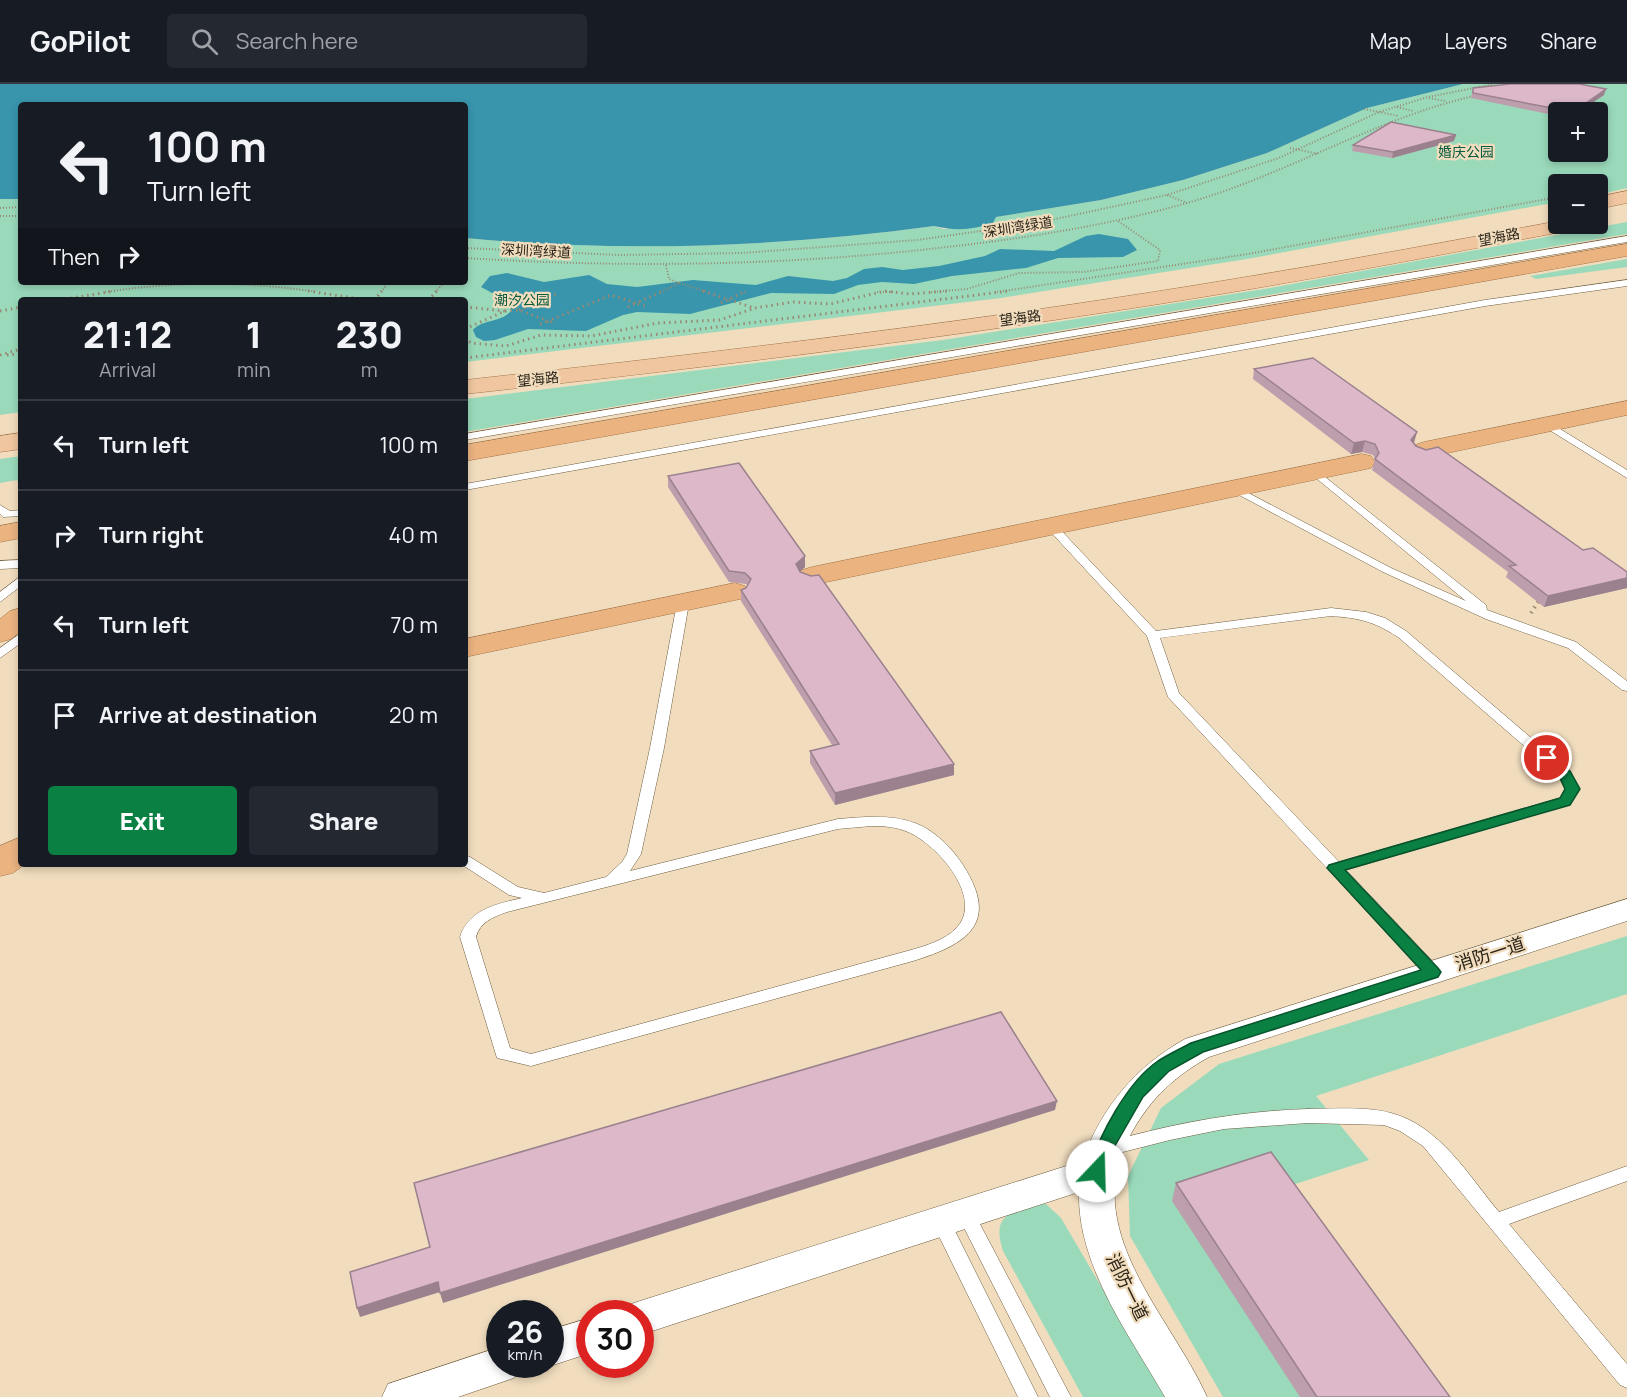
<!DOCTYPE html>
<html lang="en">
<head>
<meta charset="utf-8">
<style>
	body { margin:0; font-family:Manrope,"Noto Sans SC",sans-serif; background:#242831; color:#f1f3f6; height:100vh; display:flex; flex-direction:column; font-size:22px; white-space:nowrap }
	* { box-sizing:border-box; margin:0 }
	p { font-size:20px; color:#9ea1a6 }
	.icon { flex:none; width:33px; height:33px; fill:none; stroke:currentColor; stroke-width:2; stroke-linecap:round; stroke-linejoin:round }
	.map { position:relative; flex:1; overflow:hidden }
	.sheet { position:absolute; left:18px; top:213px; width:450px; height:570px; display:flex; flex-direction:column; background:#171b24; border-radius:6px; box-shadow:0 3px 9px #0003 }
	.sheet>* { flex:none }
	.hud { position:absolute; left:18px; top:18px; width:450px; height:183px; border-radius:6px; box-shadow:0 3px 9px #0003; background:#171b24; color:#f1f3f6; overflow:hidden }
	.controls { position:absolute; left:1548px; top:18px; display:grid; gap:12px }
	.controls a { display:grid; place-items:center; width:60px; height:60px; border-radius:6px; background:#171b24; box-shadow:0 3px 9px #0003; font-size:30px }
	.speed { position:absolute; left:486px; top:1216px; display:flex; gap:12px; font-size:30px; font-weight:700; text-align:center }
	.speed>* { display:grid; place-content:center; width:78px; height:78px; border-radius:50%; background:#171b24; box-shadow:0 3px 9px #0003; line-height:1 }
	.speed small { font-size:15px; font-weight:400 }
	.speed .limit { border:9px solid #d22; background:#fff; color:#111 }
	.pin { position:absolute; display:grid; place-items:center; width:51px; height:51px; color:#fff; margin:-26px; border:3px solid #fff; border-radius:50%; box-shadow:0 2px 6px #0007 }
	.me { position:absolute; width:66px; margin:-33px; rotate:21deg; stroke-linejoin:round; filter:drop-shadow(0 0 4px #0008) }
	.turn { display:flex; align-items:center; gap:21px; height:126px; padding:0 30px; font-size:27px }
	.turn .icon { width:78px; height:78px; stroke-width:2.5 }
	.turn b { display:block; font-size:42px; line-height:51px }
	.then { display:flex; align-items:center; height:57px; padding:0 30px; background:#0003; gap:12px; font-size:22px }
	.eta { display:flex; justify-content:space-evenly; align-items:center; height:102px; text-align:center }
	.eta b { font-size:36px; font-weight:800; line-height:42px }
	.cta { display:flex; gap:12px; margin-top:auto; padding:12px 30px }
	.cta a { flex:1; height:69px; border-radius:6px; background:#0b8043; color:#fff; font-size:24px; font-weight:800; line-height:69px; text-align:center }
	.cta a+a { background:#242831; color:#f1f3f6 }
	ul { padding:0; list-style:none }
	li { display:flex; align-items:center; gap:18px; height:90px; padding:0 30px; border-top:2px solid #363941 }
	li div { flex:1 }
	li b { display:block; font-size:22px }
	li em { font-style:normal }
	header { display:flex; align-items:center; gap:36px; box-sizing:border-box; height:84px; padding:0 30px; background:#171b24; border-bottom:2px solid #363941 }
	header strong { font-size:28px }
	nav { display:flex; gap:33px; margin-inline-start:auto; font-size:21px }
	.search { width:420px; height:54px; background:#242831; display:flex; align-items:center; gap:15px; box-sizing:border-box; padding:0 21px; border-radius:6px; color:#9ea1a6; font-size:22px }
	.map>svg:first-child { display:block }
</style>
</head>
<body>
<header>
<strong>GoPilot</strong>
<div class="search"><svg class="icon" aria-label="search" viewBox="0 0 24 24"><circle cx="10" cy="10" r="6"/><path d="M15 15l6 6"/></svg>Search here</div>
<nav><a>Map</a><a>Layers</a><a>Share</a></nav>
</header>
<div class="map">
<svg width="1627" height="1313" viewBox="0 0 1627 1313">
	<rect width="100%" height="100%" fill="#f1ddbe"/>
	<g fill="#9adabb" fill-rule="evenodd">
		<path d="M1463 0H1627V104L1598 111V100H1558V118L1247 175 1001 214 465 278V216H21V328L0 331V115H21V198H465V154C622 169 778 163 934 142L944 145 993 139 996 133 1101 116 1183 96 1267 69 1367 24ZM1558 28H1598V68H1558Z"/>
		<polygon points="1627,138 1627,150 465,348 465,315 943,256 1270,204"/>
		<polygon points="1627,175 1627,183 1536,195 1530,192"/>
		<polygon points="21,372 21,408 17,396 0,399 0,375"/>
		<polygon points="1627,852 1627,910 1316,1012 1369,1076 1280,1105 1300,1313 1223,1313 1130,1152 1128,1092 1161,1024 1219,980"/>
		<path d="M1040 1120H1046L1061 1134 1166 1313H1083L1003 1167C991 1130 1010 1129 1040 1120Z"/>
	</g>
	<g fill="#3895ac">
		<path d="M0 0H1463L1367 24 1267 69 1183 96 1101 116 996 133 993 139C974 146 954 147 934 142 778 163 622 169 465 154V21H21V115H0Z"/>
		<path d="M1099 150 1128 155 1137 166 1123 173 1058 174 1026 184 952 192 914 200 882 198 858 201 834 210 771 209 690 230 637 228 623 231 586 247 528 245 495 256 484 257 476 253 473 246C483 235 501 239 511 227L509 218 481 203 490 192 507 189 544 198 589 191 607 200 637 203 693 196 756 201 788 192 833 197 847 194 864 185 882 183 903 186 939 182 985 172 1000 165 1054 167 1086 152Z"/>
	</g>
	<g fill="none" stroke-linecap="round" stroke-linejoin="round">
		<defs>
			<g id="service">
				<polygon points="1627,152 1627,158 465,356 465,350"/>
				<polygon points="1627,196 1627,202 1485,222 465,406 465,400 1485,216"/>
				<polygon points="1547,337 1627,386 1627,394 1543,342 1542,340"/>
				<polygon points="1315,385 1486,521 1487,526 1576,558 1627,597 1627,607 1622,606 1568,564 1486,535 1383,488 1228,405 1229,403 1237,403 1391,484 1466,517 1311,390 1311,386"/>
				<polygon points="0,421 10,427 21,426 21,432 3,433 0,430"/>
				<path d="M1051 439 1055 440 1156 547 1331 524 1366 528 1385 534 1406 547 1570 687 1579 705 1570 720 1346 786 1439 884 1441 888 1439 892H1427L1168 613 1147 552 1047 444V440ZM1331 532C1359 534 1373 537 1398 553L1559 692 1565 705 1560 714 1339 778 1179 609 1160 554Z"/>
				<polygon points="21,476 21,484 0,485 0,477"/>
				<polygon points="21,492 21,502 0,518 0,508"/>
				<path d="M683 515 689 519 664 664 641 770 630 787 838 735C864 733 890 730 915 739 934 746 952 764 963 781 1000 839 968 860 913 877L531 982 497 974 460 853C469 825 497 820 522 814L509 811 461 780H465V771L470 773 518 803 544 809 606 793 622 778 627 770 650 664 677 519ZM872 742C884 742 897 743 908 748 934 759 977 805 962 836 953 854 928 861 911 866L531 970 510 964 476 853C480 838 493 833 507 828L838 745Z"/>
				<polygon points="21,549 21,559 0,574 0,564"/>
				<path d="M1308 1025C1335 1025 1365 1022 1391 1029 1440 1042 1468 1091 1499 1128L1627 1082V1097L1509 1140 1627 1280V1304L1620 1301 1423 1062 1400 1047 1384 1041 1308 1039 1224 1045 1170 1056 1111 1071 1105 1069 1102 1064 1105 1059 1111 1057C1176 1039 1240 1027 1308 1025Z"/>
				<polygon points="965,1120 971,1123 1071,1313 1050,1313 956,1128 959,1123"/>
				<polygon points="940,1128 947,1131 1038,1313 1018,1313 931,1136 933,1131"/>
			</g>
			<g id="minor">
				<path d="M1627 815V837L1209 973C1175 992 1151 1014 1132 1048 1076 1144 1170 1230 1207 1313H1165C1130 1252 1077 1182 1079 1108L640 1251V1230H622L626 1222 640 1217 1082 1077C1102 1023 1135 983 1185 955Z"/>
				<polygon points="590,1234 590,1269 550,1282 548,1281 550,1281 550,1246"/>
				<polygon points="500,1263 500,1281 520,1281 514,1294 458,1313 382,1313 388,1300"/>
			</g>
			<g id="primary">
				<polygon points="1627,107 1627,119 1598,125 1598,113"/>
				<path d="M1558 137V140H1582L1579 144 1572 146C1465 166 1358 187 1251 205 990 249 728 281 465 310V296C728 267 991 236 1252 192 1355 175 1457 156 1558 137Z"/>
				<polygon points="21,349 21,365 0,368 0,352"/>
			</g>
			<g id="trunk">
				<polygon points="1627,160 1627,172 465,377 465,361"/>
				<polygon points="1627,317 1627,331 1424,374 1415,371 1411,366 1415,361 1424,358"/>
				<polygon points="1362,370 1371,372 1375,378 1371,384 812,501 802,498 798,492 802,486 812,483"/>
				<polygon points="21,438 21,454 0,458 0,442"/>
				<polygon points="735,499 745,502 750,508 745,514 465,573 465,555"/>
				<polygon points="21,524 21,547 11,555 0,558 0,535 10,527"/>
				<polygon points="21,753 21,780 25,780 13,789 0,792 0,762"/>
			</g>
		</defs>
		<use href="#service" stroke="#6e5d41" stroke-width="1"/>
		<use href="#minor" stroke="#6e5d41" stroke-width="1"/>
		<use href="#primary" stroke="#a47548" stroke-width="1"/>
		<use href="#trunk" stroke="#a47548" stroke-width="1"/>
		<g stroke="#978973" stroke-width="2" stroke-dasharray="1 2" stroke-linecap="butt">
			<polyline points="1429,14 1445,17"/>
			<polyline points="1397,23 1413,27"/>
			<polyline points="1364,25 1399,32"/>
			<polyline points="1290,64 1319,70"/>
			<polyline points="1167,111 1187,119"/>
			<polyline points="0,124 21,123"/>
			<polyline points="0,132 21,132"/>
			<polyline points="980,147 992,157"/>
			<polyline points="465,164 619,171 742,169 917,156 1037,139 1167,111 1279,74 1379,28 1428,13 1494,0"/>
			<path d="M465 174C626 184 787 182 947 163 1028 154 1109 141 1187 119 1286 91 1374 35 1474 12"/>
			<polyline points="666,181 669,195 679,199"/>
			<path d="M105 208C177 197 245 197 317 208"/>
			<polyline points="381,208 386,202 382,198"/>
			<polyline points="435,208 445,198"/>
			<polyline points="660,208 680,199 707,208"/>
			<polyline points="744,208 746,207"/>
			<polyline points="877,208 894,208"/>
			<polyline points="931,208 967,205 1019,189 1083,188 1158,177 1160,166 1118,137"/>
			<polyline points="997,208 1248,170 1558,113"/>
		</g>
		<g stroke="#978973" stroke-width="3" stroke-dasharray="1.5 4" stroke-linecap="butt">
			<polyline points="308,207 367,216"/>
			<polyline points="703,207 754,224"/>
			<polyline points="540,210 548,213"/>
			<polyline points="60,216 115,207"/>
			<polyline points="374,216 382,207"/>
			<polyline points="428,216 437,207"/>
			<polyline points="721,219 746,207"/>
			<polyline points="465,223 505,227 465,245"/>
			<polyline points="628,223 636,219 645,222"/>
			<polyline points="519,226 556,210"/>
			<polyline points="0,227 21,223"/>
			<polyline points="505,227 519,226 548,237 611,211 636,219 663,207"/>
			<polyline points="540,240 548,237 556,239"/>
			<polyline points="465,254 471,259 506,262 541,251 591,252 658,239 720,236 755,224 793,218 830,220 885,207 910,210 948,207"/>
			<polyline points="0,271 21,265"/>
			<polyline points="7,271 21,270"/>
			<polyline points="465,274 1009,207"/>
		</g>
		<polyline stroke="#978973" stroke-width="4" stroke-dasharray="1.5 4.5" stroke-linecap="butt" points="1531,529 1538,518 1542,517"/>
		<use href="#service" fill="#fff" fill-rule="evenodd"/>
		<use href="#minor" fill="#fff" fill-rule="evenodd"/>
		<use href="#primary" fill="#efc6a0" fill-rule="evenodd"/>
		<use href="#trunk" fill="#eab380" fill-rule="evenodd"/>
	</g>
	<g fill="#bd9ead">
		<polygon points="1473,4 1604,11 1579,28 1558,28 1558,32 1471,14"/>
		<polygon points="1454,57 1392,74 1352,67 1353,61"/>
		<polygon points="1254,285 1414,359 1416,362 1583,466 1627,488 1627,504 1544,523 1506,493 1508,488 1372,386 1375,375 1373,371 1362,368 1351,370 1253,295"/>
		<polygon points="668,392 805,483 800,488 954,680 954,691 835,721 810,679 810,667 832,661 741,517 741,506 746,504 748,502 746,500 729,498 668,403"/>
		<polygon points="1176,1099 1450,1313 1300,1313 1172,1117"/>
	</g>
	<g fill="#9a818d">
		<polygon points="1606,5 1604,11 1579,28 1573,28"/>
		<polygon points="1456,51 1454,57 1392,74 1393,68"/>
		<polygon points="1417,348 1414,359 1409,366 1411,356"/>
		<polygon points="1365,357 1362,368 1351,370 1354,359"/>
		<polygon points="805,472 805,483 796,491 796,480"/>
		<polygon points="1627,494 1627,504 1544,523 1548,512"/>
		<polygon points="954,680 954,691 835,721 835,709"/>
		<polygon points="1057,1017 1055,1026 443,1219 440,1209"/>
		<polygon points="438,1198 440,1208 360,1233 357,1224"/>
	</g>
	<g fill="#dcb8c9" stroke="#9a818d" stroke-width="1.5">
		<polygon points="1510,0 1579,0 1606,5 1573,28 1473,9 1473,4"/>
		<polygon points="1391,38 1456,51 1393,68 1353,61"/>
		<polygon points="1313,274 1417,348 1411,356 1416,362 1426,366 1438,363 1583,466 1593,464 1627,488 1627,494 1548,512 1509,482 1516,481 1375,375 1379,369 1375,360 1365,357 1354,359 1254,285"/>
		<polygon points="739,379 805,472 796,480 800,488 811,492 819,491 954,680 835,709 810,667 839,660 741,506 746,504 751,495 745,489 729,487 668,392"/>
		<polygon points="1001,928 1057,1017 440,1209 438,1198 357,1224 350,1188 430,1163 414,1099"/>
		<polygon points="1271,1068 1450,1313 1317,1313 1176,1099"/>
	</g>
	<path fill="#0b8043" stroke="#07532c" stroke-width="1.5" d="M1547 670 1570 687 1580 705 1570 721 1345 786 1438 884 1441 888 1438 893 1203 968 1169 987 1143 1013 1112 1067 1103 1092 1097 1094 1091 1092 1088 1087C1099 1052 1127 998 1158 977 1169 970 1180 965 1191 959L1421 886 1327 784 1329 781 1560 714 1565 705 1559 692 1540 674Z"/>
	<g text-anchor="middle" stroke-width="4.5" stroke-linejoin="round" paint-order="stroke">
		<g font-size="14" fill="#085b3f" stroke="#f1ddbe">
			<text x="1466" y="73">婚庆公园</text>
			<text x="522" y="221">潮汐公园</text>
		</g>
		<g font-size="14" fill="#2c2519" stroke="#f1ddbe">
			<text transform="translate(1018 143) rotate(-9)" y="5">深圳湾绿道</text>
			<text transform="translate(1499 153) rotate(-11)" y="5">望海路</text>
			<text transform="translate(536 167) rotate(3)" y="5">深圳湾绿道</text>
			<text transform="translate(1020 234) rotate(-8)" y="5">望海路</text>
			<text transform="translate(538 295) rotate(-6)" y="5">望海路</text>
		</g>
		<g font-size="18" fill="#2c2519" stroke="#f1ddbe">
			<text transform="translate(1490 870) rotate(-18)" y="6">消防一道</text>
			<text transform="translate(1127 1203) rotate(64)" y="6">消防一道</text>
		</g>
	</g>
</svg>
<div class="controls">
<a>+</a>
<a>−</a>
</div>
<div class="speed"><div>26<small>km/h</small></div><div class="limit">30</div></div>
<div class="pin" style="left:1547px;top:674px;background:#d93025"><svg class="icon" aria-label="arrive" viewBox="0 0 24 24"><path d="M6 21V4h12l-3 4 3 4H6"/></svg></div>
<svg class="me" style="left:1097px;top:1087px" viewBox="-20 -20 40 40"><circle r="19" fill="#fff"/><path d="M0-13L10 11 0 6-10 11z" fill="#0b8043"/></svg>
<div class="hud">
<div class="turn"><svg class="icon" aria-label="left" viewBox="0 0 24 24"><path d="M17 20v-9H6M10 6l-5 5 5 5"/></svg><div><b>100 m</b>Turn left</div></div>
<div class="then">Then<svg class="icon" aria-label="right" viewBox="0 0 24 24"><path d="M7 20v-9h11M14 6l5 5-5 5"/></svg></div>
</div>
<section class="sheet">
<div class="eta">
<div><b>21:12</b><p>Arrival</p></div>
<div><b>1</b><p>min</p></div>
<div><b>230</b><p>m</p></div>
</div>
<ul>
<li><svg class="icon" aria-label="left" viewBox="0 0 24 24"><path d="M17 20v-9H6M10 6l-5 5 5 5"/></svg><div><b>Turn left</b></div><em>100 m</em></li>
<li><svg class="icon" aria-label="right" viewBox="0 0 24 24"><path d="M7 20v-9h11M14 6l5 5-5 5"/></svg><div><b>Turn right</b></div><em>40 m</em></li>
<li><svg class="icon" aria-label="left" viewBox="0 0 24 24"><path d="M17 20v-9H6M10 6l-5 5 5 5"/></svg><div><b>Turn left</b></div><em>70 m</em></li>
<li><svg class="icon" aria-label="arrive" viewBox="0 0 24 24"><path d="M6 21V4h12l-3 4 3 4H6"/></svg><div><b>Arrive at destination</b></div><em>20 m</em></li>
</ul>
<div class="cta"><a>Exit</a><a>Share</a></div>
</section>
</div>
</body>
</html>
